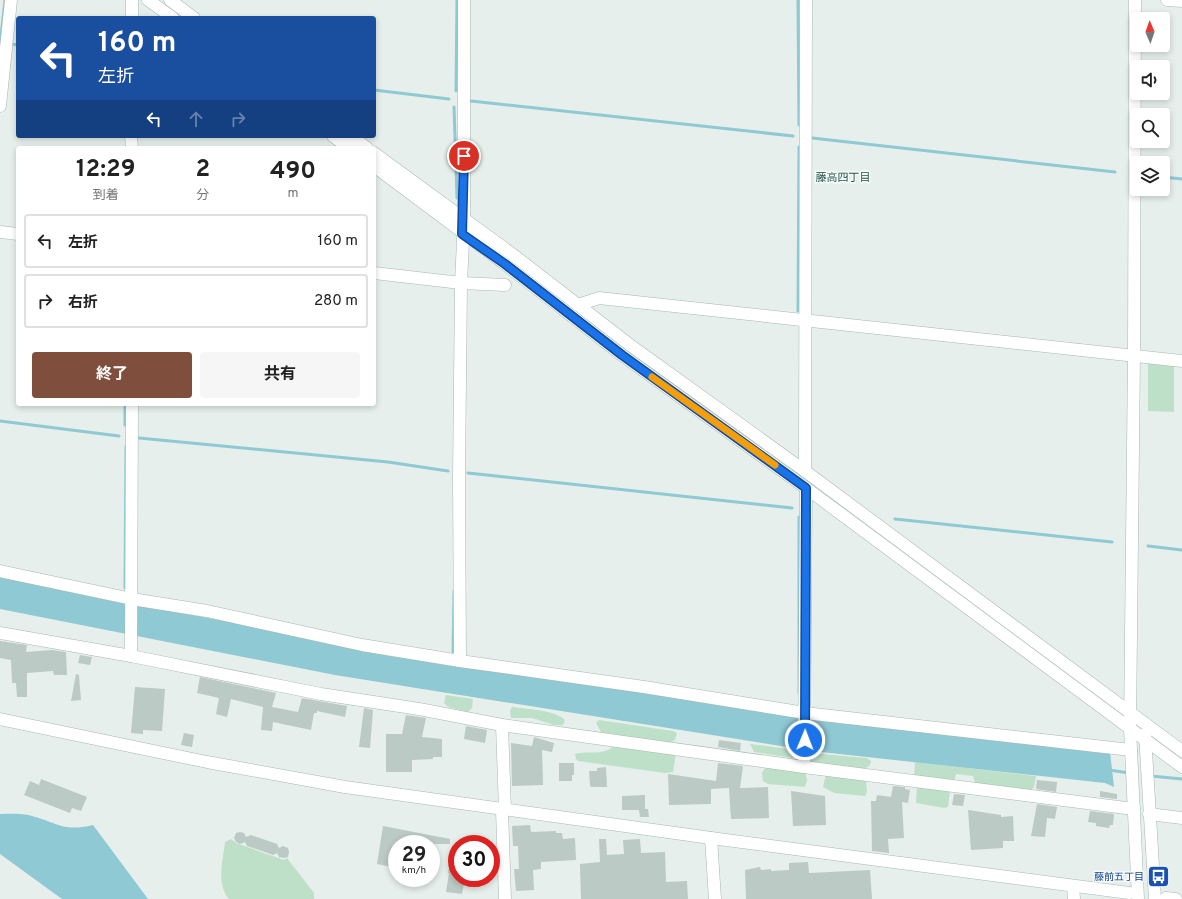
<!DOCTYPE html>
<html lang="ja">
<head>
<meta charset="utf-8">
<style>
	body { margin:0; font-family:Overpass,"Noto Sans JP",sans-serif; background:#f6f6f6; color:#222; height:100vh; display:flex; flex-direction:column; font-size:15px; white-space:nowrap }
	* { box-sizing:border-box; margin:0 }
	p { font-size:13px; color:#767676 }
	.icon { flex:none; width:22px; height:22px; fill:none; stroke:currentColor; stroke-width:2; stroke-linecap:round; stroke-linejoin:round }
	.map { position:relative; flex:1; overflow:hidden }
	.panel { position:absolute; left:16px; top:146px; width:360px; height:260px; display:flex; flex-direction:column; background:#fff; border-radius:4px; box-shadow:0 2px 6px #0003 }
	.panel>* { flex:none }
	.banner { position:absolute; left:16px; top:16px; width:360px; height:122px; border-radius:4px; box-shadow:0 2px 6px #0003; background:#1a4fa0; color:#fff; overflow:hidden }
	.needle { width:26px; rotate:358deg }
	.controls { position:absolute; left:1130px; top:12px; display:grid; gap:8px }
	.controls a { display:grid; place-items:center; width:40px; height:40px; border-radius:4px; background:#fff; box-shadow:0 2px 6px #0003; font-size:20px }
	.speed { position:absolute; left:388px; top:835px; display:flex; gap:8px; font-size:20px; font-weight:700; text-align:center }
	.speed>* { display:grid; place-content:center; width:52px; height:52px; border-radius:50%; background:#fff; box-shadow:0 2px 6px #0003; line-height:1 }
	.speed small { font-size:10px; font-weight:400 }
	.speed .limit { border:6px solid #d22; background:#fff; color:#111 }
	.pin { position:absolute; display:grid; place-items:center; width:34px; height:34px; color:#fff; margin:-17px; border:2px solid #fff; border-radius:50%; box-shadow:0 1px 4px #0007 }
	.me { position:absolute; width:44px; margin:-22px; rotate:1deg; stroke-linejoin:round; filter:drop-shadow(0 0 3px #0008) }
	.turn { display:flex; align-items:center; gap:14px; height:84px; padding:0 16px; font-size:18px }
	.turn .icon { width:52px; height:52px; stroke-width:2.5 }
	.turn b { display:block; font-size:28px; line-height:34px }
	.lanes { display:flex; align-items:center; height:38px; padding:0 16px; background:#0003; justify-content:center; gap:20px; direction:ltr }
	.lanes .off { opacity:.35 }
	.eta { display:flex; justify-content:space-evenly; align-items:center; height:68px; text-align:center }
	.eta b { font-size:24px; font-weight:700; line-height:28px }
	.action { display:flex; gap:8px; margin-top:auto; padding:8px 16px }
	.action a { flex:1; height:46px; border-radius:4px; background:#804e3d; color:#fff; font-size:16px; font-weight:700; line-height:46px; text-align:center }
	.action a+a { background:#f6f6f6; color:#222 }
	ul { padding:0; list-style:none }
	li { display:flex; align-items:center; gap:12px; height:54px; margin:0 8px 6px; padding:0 8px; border:2px solid #e0e0e0; border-radius:4px }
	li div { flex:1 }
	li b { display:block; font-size:15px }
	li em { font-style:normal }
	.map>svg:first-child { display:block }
</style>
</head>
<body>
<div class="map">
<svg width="1182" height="899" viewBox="0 0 1182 899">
	<rect width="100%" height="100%" fill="#e6efeb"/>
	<g fill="#bfe0c8">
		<polygon points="1148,362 1174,365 1174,412 1148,411"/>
		<polygon points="446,695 473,699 472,708 468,712 448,707 444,703"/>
		<path d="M512 707C526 709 556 710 565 720L563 725H554L532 718H511L510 711Z"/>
		<polygon points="599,720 673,731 677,733 675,740 671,742 601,732 596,723"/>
		<path d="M616 744 676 753 673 772 665 773 578 761 576 759 575 754C590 750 604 757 616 744Z"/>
		<polygon points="750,744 796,750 798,753 793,758 754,752"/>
		<polygon points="810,753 867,758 871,761 870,765 865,769 814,765 810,760"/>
		<polygon points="915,762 1036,776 1034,787 1030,791 975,783 973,776 956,774 954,781 914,777"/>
		<polygon points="771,766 805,772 807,780 805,787 768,784 763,781 762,773 764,769"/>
		<polygon points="826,775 866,780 867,792 865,796 834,793 823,787"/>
		<polygon points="917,786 950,791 948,807 944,808 916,803"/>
		<path d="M231 839 236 843 284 860 287 858 314 893V899H229C216 884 223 860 225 842Z"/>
	</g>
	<g fill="#8ec9d4">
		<polygon points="0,577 126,604 136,608 139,605 453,664 808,718 1110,752 1114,787 1105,783 812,751 335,675 0,609"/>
		<path d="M0 814C10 814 22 813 32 816 58 823 63 832 93 825L148 899H62L0 854Z"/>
	</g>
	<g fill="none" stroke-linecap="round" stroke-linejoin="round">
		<g stroke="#8ec9d4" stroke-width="3">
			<polyline points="798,0 799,125"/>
			<polyline points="11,44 18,45"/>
			<polyline points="0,45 5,0"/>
			<polyline points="374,90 449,99"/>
			<polyline points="456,91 457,0"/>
			<polyline points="471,101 793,136"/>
			<polyline points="454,107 457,198"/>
			<polyline points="812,138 1115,172"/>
			<polyline points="1163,177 1182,179"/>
			<polyline points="798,311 799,147"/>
			<polyline points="0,421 119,436"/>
			<polyline points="125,425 125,404"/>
			<polyline points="139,438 388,462 448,471"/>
			<polyline points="468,473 792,508"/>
			<polyline points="895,519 1112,542"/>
			<polyline points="1148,546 1182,550"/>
			<polyline points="125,588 126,447"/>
			<polyline points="453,652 454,591"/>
			<polyline points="799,693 799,517"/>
			<polyline points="1109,770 1129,773"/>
			<polyline points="1151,776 1182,779"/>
		</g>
	</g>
	<g fill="#bbcac4">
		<polygon points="0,641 27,645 26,652 52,650 66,652 67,675 54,675 53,671 27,673 27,697 17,697 16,683 12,683 11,660 0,658"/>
		<polygon points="80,655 92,657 90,665 78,663"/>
		<polygon points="76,674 79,675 81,700 71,701"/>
		<polygon points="200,677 276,693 272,707 298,712 302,698 347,706 345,717 317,711 317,713 314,713 311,730 273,722 272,731 261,730 263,707 231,699 227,717 216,714 219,698 197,693"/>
		<polygon points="135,687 165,689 162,731 143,730 143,734 131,733"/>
		<polygon points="364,708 373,710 370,748 359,747"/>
		<polygon points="406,715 426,718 422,737 442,739 442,757 433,757 433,759 412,760 412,772 386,772 386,734 402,734"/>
		<polygon points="466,726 487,730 485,743 464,739"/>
		<polygon points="184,733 194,735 192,747 181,745"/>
		<polygon points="534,737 554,743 552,752 542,750 543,785 512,786 511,743 532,746"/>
		<polygon points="719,740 741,743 740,751 718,747"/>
		<polygon points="559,763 574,763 574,775 572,775 572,781 559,781"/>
		<polygon points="718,763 743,766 740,788 768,787 769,818 731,819 729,788 711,789 711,804 669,805 668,774 716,781"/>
		<polygon points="606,767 607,787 591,787 590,785 589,771 597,771 597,768"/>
		<polygon points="41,779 87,797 81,811 72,808 70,813 24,795 30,781 39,785"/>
		<polygon points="1037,780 1057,782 1056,792 1036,789"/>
		<polygon points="893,786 905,787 905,789 910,790 908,803 902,802 904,838 888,839 889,853 872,851 871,801 876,801 877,795 891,797"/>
		<polygon points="791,791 825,796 826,825 793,826"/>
		<polygon points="1100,791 1117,794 1117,799 1100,797"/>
		<polygon points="954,794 965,795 963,806 952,805"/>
		<polygon points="645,795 645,809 648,809 649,817 640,817 639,810 622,810 622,796"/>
		<polygon points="1037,804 1057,807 1055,819 1047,818 1045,837 1031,836"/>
		<polygon points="968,810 1001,815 1001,817 1013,816 1014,841 1003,841 1003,848 971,850"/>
		<polygon points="1090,811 1114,814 1113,825 1110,825 1109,828 1096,826 1096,823 1088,822"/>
		<polygon points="530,825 531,832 556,831 556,833 562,833 563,839 575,838 576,860 541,862 541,869 533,870 534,890 516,891 514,869 519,869 518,846 513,846 512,826"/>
		<polygon points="383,826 450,839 450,844 397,844 392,867 377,864"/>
		<polygon points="240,832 244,833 246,837 251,835 277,844 279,848 283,846 288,848 289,852 288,857 284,858 279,857 277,853 273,855 262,851 247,846 245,842 240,844 236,842 234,838 236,833"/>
		<polygon points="599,839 606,839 607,855 624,854 623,840 640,839 641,853 665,852 666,882 687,881 688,899 581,899 580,864 600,862"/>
		<polygon points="452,853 457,853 457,878 465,878 462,894 446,892 449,873 448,873"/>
		<polygon points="808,862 809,873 870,870 872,899 746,899 745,870 760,867 761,870 771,869 771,871 789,870 789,863"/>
	</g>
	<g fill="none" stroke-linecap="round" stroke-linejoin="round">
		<defs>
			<g id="minor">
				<polyline points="148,0 173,18"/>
				<polyline points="170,0 194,18"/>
				<polyline points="1135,0 1134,355 1130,728 1138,899"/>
				<polyline points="1167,0 1182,1"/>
				<polyline points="132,18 132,0"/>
				<polyline points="0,106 11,0"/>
				<polyline points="131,136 132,148"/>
				<polyline points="333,136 349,148"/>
				<polyline points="351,136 367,148"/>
				<polyline points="374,153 512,254 630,345 805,471 1182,751"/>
				<polyline points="374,166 505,264 622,355 806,488 1182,767"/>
				<polyline points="0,232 18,234"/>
				<polyline points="374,273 461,283 505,285"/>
				<polyline points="578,305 599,298 1182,361"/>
				<polyline points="805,471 806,0"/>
				<polyline points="0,571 132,599 207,611 362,645 460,661 644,687 805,713 1131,750"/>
				<polyline points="0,633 131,656 321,694 419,709 502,725 804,767 1134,809"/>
				<polyline points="131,656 132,404"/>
				<polyline points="460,661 459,477 461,283 464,220 464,0"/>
				<polyline points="0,719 207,762 345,787 711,838 1129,893"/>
				<polyline points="502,725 505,810"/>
				<polyline points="1145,734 1155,899"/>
				<polyline points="804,767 806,488"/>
				<polyline points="502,810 505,899"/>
				<polyline points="1149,814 1182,818"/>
				<polyline points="711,838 715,899"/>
				<polyline points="1073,886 1074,899"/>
				<polyline points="1166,898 1176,899"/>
			</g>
		</defs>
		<use href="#minor" stroke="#a8b8b2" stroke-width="13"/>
		<use href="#minor" stroke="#fff" stroke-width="12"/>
	</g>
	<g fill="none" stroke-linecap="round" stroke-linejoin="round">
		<defs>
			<polyline id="route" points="464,156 462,234 505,264 622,355 806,488 805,740"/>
		</defs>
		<use href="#route" stroke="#114b97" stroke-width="10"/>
		<use href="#route" stroke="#1a73e8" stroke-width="7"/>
		<polyline stroke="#f59e0b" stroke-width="7" points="652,377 775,465"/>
	</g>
	<defs>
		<symbol id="bus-square" viewBox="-11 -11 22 22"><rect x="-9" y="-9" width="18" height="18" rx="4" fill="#1a4fb4" stroke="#f7fbf9"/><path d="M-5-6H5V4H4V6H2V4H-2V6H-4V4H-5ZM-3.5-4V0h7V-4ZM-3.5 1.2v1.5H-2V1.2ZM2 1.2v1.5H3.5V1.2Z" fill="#fff"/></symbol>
	</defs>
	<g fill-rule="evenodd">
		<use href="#bus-square" x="1146" y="864" width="25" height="25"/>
	</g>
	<g text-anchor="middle" stroke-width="3" stroke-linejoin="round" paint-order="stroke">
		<g font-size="10" fill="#164399" stroke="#f7fbf9" text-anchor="end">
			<text x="1144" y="880">藤前五丁目</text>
		</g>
		<g font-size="11" fill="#1f5548" stroke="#f7fbf9">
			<text x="843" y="181">藤高四丁目</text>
		</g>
	</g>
</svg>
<div class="controls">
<a><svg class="needle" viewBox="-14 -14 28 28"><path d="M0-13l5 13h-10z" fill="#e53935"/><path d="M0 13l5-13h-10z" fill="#767676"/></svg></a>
<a><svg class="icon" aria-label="sound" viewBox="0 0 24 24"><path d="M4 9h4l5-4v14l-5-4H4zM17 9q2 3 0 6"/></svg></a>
<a><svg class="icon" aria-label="search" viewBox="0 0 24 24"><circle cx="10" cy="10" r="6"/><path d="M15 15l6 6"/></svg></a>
<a><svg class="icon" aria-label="layers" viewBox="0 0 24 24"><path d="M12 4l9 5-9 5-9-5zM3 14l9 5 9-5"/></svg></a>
</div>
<div class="speed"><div>29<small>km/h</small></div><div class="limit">30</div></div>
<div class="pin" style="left:464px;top:156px;background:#d93025"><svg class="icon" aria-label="arrive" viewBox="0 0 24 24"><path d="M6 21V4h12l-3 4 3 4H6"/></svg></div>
<svg class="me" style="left:805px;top:740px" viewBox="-20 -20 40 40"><circle r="17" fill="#1a73e8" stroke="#fff" stroke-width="3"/><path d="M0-11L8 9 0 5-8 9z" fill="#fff"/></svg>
<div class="banner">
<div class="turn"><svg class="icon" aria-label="left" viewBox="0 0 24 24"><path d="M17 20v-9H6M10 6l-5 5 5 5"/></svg><div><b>160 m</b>左折</div></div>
<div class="lanes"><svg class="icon" aria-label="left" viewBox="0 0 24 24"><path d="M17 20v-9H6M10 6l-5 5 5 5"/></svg><svg class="icon off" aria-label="ahead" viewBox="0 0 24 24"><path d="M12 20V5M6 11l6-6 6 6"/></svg><svg class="icon off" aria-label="right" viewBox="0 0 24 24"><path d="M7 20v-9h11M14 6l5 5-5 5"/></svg></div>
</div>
<section class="panel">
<div class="eta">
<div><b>12:29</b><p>到着</p></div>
<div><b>2</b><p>分</p></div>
<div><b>490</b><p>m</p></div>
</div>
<ul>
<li><svg class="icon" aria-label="left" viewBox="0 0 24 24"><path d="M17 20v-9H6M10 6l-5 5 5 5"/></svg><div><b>左折</b></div><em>160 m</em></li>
<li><svg class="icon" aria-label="right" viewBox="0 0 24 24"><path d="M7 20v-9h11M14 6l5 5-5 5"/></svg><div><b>右折</b></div><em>280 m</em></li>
</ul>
<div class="action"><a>終了</a><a>共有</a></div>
</section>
</div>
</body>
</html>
